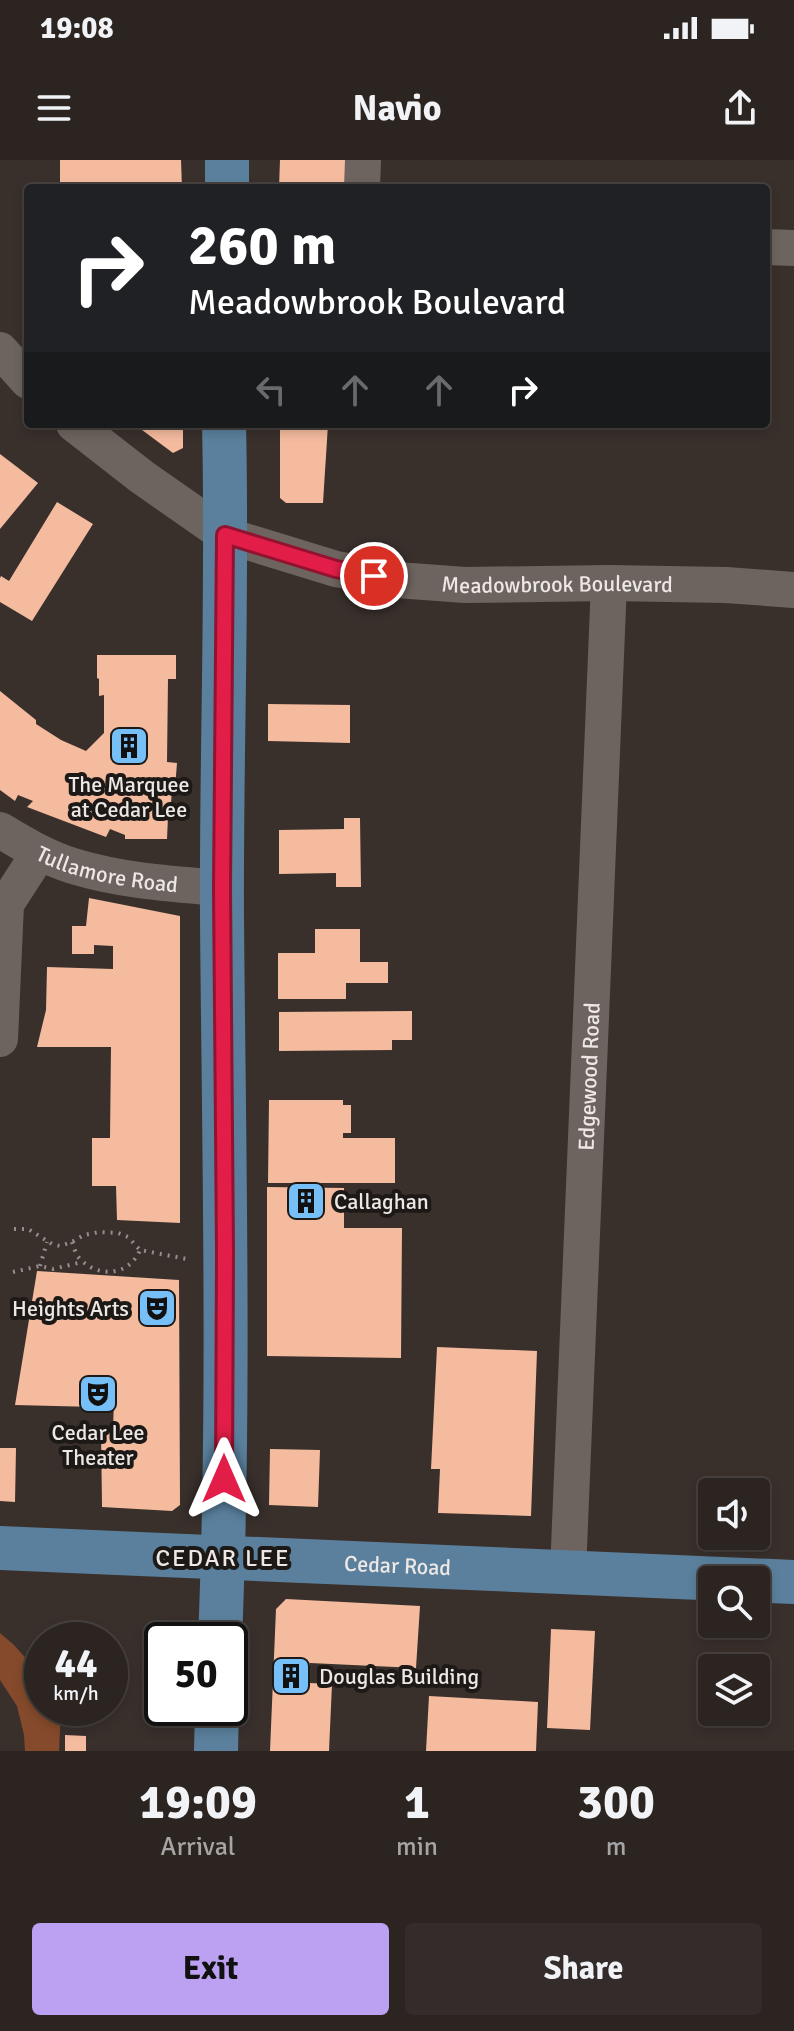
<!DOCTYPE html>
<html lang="en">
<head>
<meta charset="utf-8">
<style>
	body { margin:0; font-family:Signika,sans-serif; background:#332c2a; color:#f1f3f6; height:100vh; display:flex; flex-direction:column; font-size:30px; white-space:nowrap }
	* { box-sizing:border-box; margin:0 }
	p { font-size:26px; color:#a6a4a5 }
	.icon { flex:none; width:44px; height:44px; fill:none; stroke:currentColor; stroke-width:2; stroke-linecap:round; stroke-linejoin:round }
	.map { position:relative; height:1591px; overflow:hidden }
	.details { display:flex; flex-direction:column; background:#2b2421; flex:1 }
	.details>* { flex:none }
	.hud { position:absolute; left:24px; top:24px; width:746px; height:244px; border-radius:8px; box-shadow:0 4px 12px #0003,0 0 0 2px #47413f; background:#202124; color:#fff; overflow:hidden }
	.controls { position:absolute; left:698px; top:1318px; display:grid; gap:16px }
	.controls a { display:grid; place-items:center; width:72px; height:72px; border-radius:8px; background:#2b2421; box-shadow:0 4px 12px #0003,0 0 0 2px #47413f; font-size:40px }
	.speed { position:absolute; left:24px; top:1462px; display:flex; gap:16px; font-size:40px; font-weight:700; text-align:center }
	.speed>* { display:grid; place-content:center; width:104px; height:104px; border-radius:50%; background:#2b2421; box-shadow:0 4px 12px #0003,0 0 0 2px #47413f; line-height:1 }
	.speed small { font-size:20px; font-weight:400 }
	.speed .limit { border:4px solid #111; border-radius:12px; background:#fff; color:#111 }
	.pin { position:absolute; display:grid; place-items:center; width:68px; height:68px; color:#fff; margin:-34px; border:4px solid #fff; border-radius:50%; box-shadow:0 2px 8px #0007 }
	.me { position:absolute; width:88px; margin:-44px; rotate:0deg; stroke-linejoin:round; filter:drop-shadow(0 0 6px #0008) }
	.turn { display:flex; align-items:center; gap:28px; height:168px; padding:0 32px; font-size:36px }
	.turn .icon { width:104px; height:104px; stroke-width:2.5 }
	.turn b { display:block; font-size:56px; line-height:68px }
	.lanes { display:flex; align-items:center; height:76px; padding:0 32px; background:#0003; justify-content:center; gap:40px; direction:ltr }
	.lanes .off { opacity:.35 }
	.eta { display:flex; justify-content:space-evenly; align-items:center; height:136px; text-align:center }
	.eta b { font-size:48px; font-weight:700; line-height:56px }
	.button { display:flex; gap:16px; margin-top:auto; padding:16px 32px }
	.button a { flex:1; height:92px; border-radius:8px; background:#bca0f2; color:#111; font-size:32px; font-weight:700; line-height:92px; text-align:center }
	.button a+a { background:#332c2a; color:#f1f3f6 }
	.status { display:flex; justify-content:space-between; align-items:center; height:56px; padding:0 40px; background:#2b2421; direction:ltr }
	.status svg { height:22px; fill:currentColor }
	header { display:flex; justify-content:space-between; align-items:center; height:104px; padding:0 32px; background:#2b2421; font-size:36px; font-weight:700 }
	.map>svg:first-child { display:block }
</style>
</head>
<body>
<div class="status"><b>19:08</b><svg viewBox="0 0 49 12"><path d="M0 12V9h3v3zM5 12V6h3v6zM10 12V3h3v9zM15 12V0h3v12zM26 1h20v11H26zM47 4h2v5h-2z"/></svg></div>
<header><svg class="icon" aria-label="menu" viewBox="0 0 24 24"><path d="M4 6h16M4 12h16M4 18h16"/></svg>Navio<svg class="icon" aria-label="share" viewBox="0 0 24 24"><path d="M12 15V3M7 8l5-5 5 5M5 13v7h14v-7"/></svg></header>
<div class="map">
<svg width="794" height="1591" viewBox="0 0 794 1591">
	<rect width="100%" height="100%" fill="#39302c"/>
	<polygon fill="#854a2b" points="0,1473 14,1485 31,1504 42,1504 42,1548 61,1548 59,1591 25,1591 24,1575 17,1546 0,1520"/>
	<g fill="#f4bb9f">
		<polygon points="60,0 181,0 182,28 60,28"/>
		<polygon points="280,0 347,0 347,28 279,28"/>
		<polygon points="134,264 183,264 183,288 173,293"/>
		<polygon points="280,264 328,264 323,343 286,343 280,338"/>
		<polygon points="0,294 38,323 0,369"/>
		<polygon points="57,342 93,364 32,461 0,442 0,418 1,416 9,421"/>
		<polygon points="97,495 176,495 176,519 168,519 167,602 177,603 175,628 172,627 171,644 177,644 177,657 168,657 167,679 125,679 125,675 110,669 106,677 27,647 33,641 18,635 15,641 0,630 0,531 36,560 36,564 61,580 86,591 104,573 104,535 99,536 99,519 97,518"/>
		<polygon points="268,544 350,545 350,583 268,581"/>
		<polygon points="344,658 360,658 361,727 336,727 336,713 279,714 279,670 344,669"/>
		<polygon points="89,738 180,756 180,1063 117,1060 116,1026 92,1026 92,978 110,978 111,887 37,887 46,850 47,807 113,809 113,786 94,785 94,794 72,794 72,766 86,766"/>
		<polygon points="315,769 360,769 360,802 388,802 388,823 346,823 346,839 278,839 278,793 315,793"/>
		<polygon points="412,851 412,880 392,880 392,890 279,891 279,852"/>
		<polygon points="269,940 343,940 343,945 351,945 351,973 343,973 343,978 395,978 395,1023 268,1023"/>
		<polygon points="267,1027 344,1028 344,1068 402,1068 401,1198 267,1196"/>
		<polygon points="37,1111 179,1120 180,1345 172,1351 102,1347 101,1271 113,1271 114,1238 95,1238 95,1247 15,1245"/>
		<polygon points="437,1187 537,1191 531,1356 438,1353 440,1309 431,1309"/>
		<polygon points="0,1288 16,1288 15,1342 0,1341"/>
		<polygon points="270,1289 320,1290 318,1347 269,1345"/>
		<polygon points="286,1439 420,1446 416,1508 310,1503 309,1523 332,1524 329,1591 270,1591 276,1449"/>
		<polygon points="551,1469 595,1471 590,1570 547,1568"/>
		<polygon points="429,1536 538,1542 536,1591 426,1591"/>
		<polygon points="65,1575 86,1576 86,1591 65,1591"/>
	</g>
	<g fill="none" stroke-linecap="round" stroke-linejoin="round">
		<g stroke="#958e8a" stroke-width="4" stroke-dasharray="2 6" stroke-linecap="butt">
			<polyline points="14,1069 28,1069 52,1084 60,1086 72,1082 84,1075 99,1072 118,1073 128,1077 140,1090 187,1099"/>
			<path d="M72 1082C74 1088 76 1095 80 1099 99 1119 130 1115 140 1090"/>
			<polyline points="40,1106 47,1082"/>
			<polyline points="13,1112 40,1106 53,1109 82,1102"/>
		</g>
		<g stroke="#6d645f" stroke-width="36">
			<polyline points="362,28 363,0"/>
			<polyline points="766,87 794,88"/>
			<polyline points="0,190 28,221"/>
			<path id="s1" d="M74 264 142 317 225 375 336 409 397 420 465 425 609 423 726 425 794 430"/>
			<path id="s2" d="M0 670C23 684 47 698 73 706 122 721 172 724 222 728"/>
			<polyline points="0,879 6,744 39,693"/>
			<path id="s3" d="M568 1412 609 423"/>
		</g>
		<g stroke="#5a809d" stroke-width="44">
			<polyline points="227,28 227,0"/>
			<path id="s4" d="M0 1388 794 1422"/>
			<path d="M220 1480C230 1240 224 999 222 759 221 594 228 429 224 264"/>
			<polyline points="216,1591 217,1548"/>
		</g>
	</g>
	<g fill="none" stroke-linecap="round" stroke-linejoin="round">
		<defs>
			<polyline id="route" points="224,1319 225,1092 222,728 225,375 336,409 374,416"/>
		</defs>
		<use href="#route" stroke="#92132f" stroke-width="20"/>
		<use href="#route" stroke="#e11d48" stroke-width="14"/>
	</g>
	<defs>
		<symbol id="building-square" viewBox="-11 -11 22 22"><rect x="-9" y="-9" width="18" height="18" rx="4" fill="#77bff7" stroke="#1d1917"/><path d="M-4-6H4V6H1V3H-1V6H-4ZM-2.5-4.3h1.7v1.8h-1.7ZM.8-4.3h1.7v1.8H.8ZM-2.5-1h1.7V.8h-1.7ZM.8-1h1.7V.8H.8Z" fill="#111"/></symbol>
		<symbol id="theatre-square" viewBox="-11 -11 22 22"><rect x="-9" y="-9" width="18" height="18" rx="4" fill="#77bff7" stroke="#1d1917"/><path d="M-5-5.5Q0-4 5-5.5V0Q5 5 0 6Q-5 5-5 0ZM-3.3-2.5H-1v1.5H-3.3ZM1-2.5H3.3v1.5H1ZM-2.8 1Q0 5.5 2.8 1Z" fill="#111"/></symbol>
	</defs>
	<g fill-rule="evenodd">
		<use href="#building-square" x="107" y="564" width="44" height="44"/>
		<use href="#building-square" x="284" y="1019" width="44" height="44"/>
		<use href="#theatre-square" x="135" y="1126" width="44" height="44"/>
		<use href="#theatre-square" x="76" y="1212" width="44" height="44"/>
		<use href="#building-square" x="269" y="1494" width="44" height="44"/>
	</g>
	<g text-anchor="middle" stroke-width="8" stroke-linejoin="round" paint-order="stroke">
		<g font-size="22" fill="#ede8e5" stroke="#1d1917">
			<text dy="8" stroke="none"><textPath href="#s1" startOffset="526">Meadowbrook Boulevard</textPath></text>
			<text dy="8" stroke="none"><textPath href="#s2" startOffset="116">Tullamore Road</textPath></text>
			<text dy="8" stroke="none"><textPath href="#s3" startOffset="496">Edgewood Road</textPath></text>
			<text dy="8" stroke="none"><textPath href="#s4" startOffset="398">Cedar Road</textPath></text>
		</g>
		<g font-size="22" fill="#ede8e5" stroke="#1d1917">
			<text x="129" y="632">The Marquee<tspan x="129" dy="25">at Cedar Lee</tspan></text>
			<text x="334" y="1049" text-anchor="start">Callaghan</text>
			<text x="129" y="1156" text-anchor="end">Heights Arts</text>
			<text x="98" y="1280">Cedar Lee<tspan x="98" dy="25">Theater</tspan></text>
			<text x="319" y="1524" text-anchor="start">Douglas Building</text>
		</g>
		<g font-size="24" letter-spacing="2" fill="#ede8e5" stroke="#1d1917">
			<text x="223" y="1406">CEDAR LEE</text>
		</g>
	</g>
</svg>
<div class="controls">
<a><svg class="icon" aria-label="sound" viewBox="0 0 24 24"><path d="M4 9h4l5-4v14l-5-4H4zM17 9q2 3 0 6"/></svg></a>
<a><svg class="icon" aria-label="search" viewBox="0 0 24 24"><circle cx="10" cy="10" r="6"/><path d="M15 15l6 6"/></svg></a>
<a><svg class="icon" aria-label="layers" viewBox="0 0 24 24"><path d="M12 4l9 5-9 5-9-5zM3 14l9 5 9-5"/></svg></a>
</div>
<div class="speed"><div>44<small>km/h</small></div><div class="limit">50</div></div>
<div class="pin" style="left:374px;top:416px;background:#d93025"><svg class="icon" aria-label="arrive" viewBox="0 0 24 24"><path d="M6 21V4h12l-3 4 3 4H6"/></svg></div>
<svg class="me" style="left:224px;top:1319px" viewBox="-20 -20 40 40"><path d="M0-17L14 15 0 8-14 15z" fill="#e11d48" stroke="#fff" stroke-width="4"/></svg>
<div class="hud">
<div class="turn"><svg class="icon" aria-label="right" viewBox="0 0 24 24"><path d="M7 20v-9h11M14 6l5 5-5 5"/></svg><div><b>260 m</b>Meadowbrook Boulevard</div></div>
<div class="lanes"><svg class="icon off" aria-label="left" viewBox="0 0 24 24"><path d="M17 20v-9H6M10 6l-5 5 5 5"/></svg><svg class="icon off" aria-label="ahead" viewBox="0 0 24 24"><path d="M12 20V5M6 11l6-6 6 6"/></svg><svg class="icon off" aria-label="ahead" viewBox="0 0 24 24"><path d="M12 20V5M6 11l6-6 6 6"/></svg><svg class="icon" aria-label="right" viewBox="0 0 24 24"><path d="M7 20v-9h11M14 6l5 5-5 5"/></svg></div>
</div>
</div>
<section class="details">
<div class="eta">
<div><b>19:09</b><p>Arrival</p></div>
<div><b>1</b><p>min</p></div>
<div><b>300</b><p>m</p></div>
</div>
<div class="button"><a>Exit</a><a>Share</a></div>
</section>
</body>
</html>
